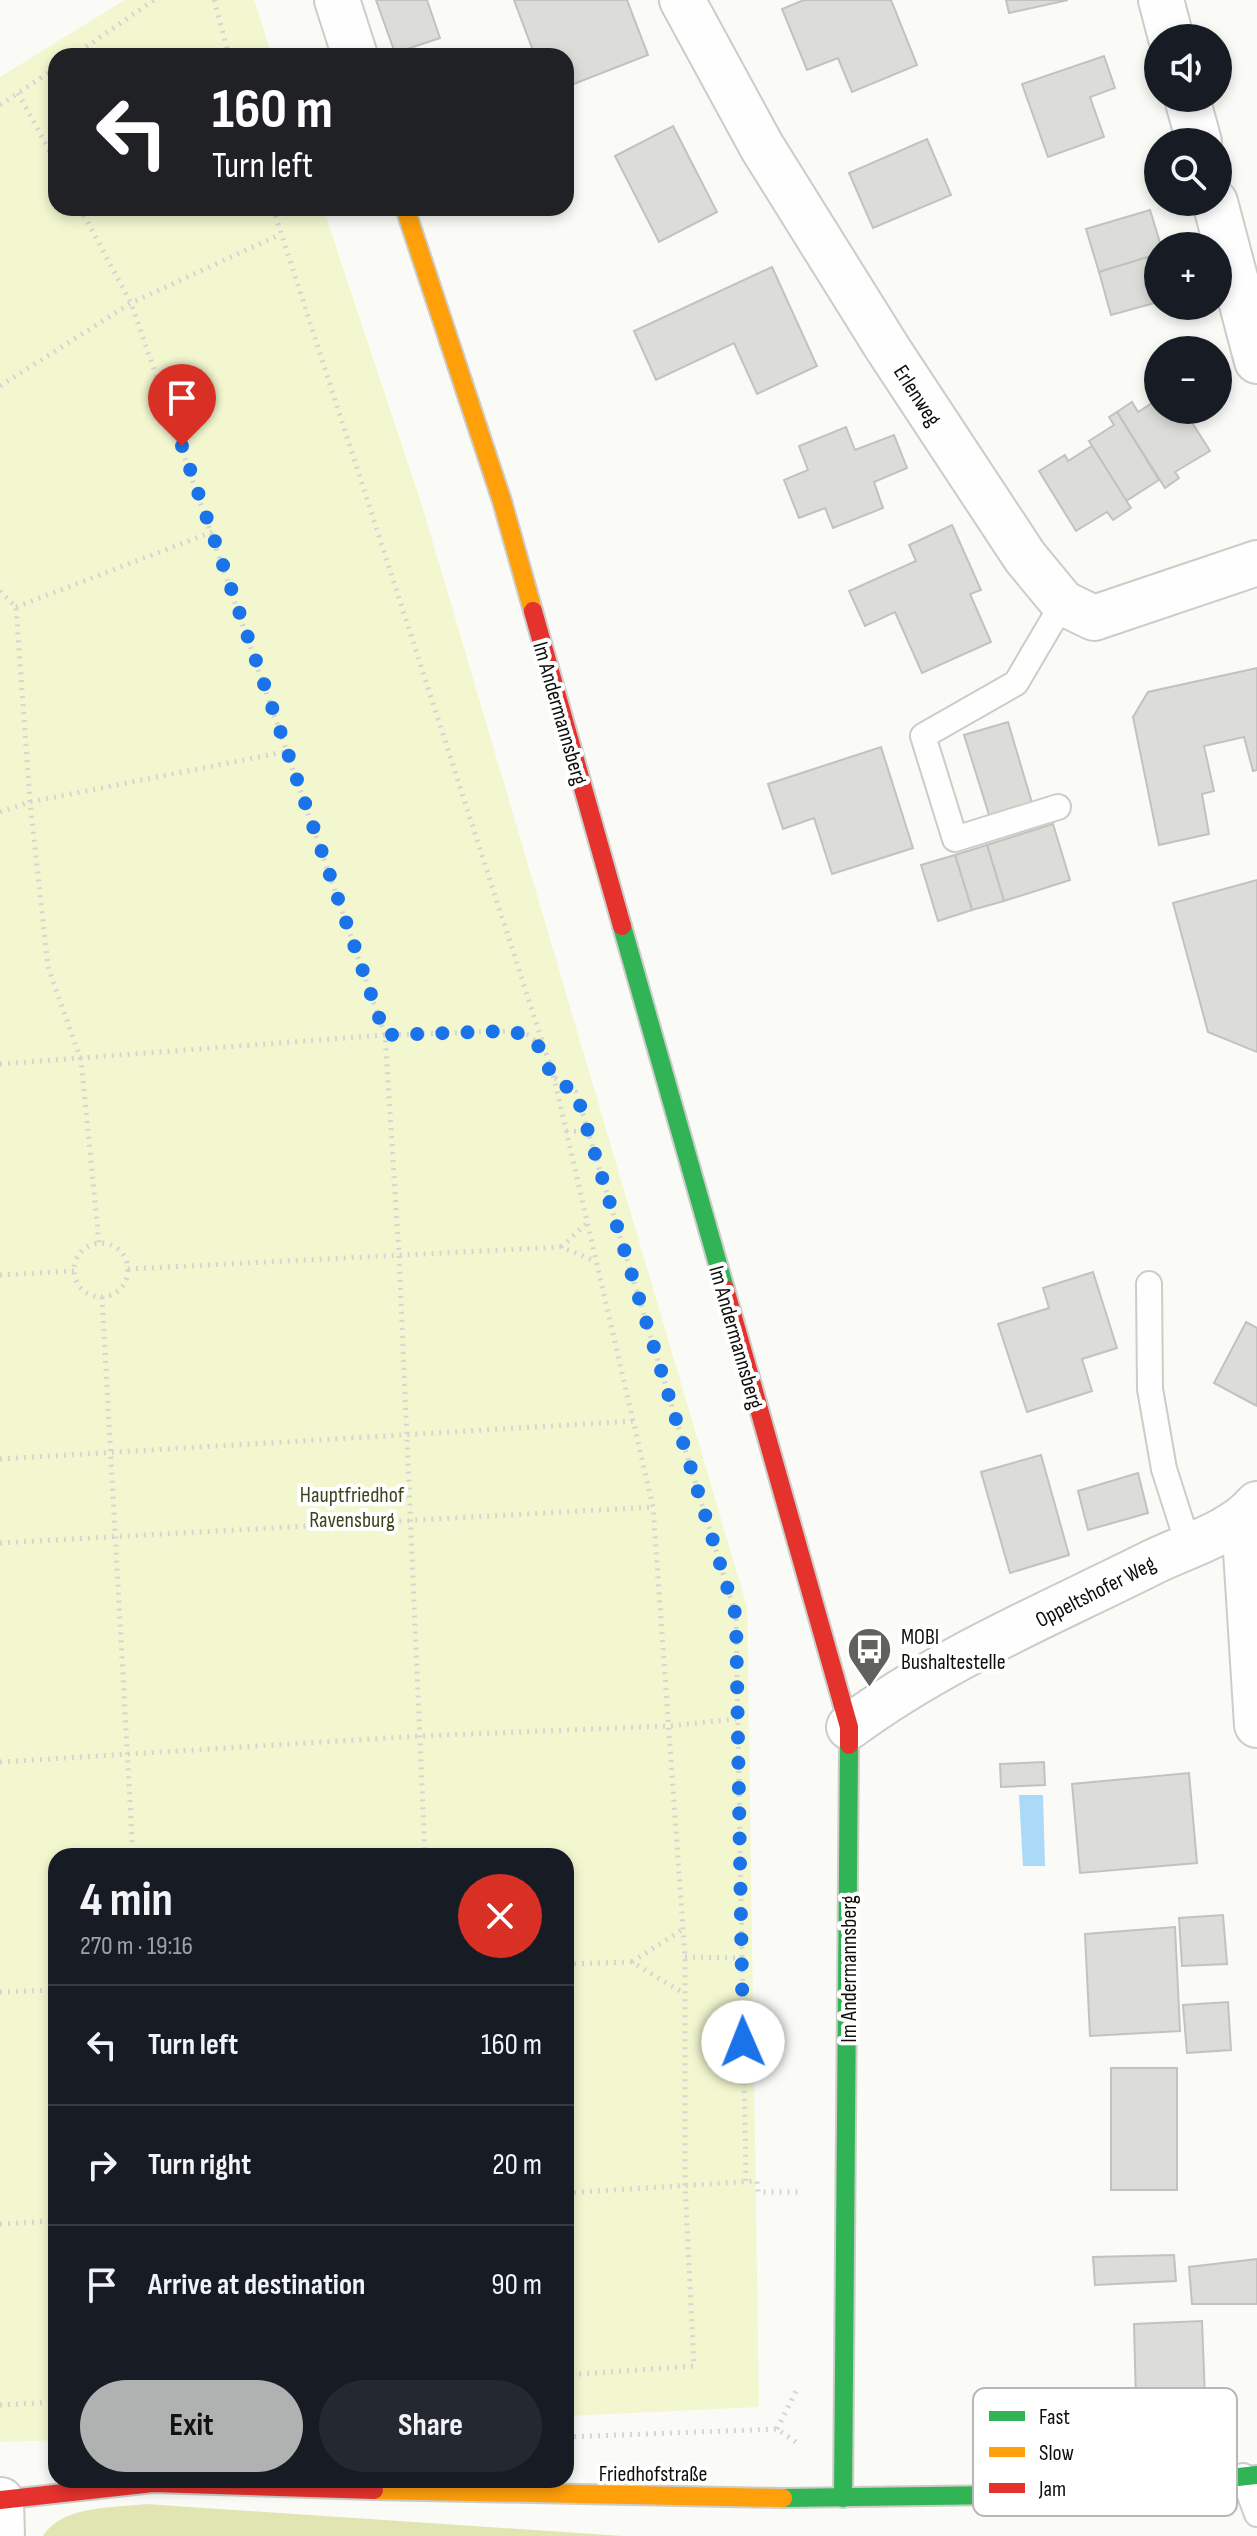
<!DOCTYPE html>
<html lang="en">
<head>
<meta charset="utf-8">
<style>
	body { margin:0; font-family:"Sofia Sans Condensed",sans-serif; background:#242831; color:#f1f3f6; height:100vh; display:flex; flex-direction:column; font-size:30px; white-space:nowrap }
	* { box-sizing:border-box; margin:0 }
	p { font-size:26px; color:#9ea1a6 }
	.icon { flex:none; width:44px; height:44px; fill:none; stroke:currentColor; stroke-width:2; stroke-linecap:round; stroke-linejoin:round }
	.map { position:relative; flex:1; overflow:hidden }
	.sheet { position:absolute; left:48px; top:1848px; width:526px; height:640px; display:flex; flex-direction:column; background:#171b24; border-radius:24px; box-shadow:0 4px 12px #0003 }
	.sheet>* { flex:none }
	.banner { position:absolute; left:48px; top:48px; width:526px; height:168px; border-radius:24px; box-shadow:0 4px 12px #0003; background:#202124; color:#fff; overflow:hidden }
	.tools { position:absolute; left:1144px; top:24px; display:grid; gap:16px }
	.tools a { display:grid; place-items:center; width:88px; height:88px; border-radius:50%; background:#171b24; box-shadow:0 4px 12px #0003; font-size:40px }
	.pin { position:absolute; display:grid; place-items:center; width:68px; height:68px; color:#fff; margin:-82px -34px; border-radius:50% 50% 50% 0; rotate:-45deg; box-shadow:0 0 8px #0007 }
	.pin .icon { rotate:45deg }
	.me { position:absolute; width:88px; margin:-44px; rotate:359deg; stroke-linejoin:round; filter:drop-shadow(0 0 6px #0008) }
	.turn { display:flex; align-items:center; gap:28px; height:168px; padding:0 32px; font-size:36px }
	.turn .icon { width:104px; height:104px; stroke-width:2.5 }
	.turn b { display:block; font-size:56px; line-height:68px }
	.round { display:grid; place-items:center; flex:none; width:84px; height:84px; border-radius:42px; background:#242831 }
	.headline { display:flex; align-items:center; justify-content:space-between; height:136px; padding:0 32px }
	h1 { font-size:48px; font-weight:700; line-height:60px }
	.action { display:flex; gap:16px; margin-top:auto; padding:16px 32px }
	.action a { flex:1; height:92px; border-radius:48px; background:#b0b1b1; color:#111; font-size:32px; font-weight:700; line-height:92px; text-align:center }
	.action a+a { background:#242831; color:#f1f3f6 }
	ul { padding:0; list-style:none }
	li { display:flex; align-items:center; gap:24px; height:120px; padding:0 32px; border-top:2px solid #363941 }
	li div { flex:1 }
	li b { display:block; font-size:30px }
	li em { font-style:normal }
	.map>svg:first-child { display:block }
</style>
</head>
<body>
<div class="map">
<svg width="1257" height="2536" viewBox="0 0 1257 2536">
	<rect width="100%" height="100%" fill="#fafaf6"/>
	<polygon fill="#f2f7d0" points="125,0 254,0 272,56 56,56 56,208 323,208 423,509 747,1607 759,2407 566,2416 566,1856 56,1856 56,2440 0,2442 0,77"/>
	<path fill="#e0e5b2" d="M146 2504 622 2536H43C62 2505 114 2508 146 2504Z"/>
	<polygon fill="#aadaf7" points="1019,1795 1043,1795 1045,1866 1023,1866"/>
	<g fill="#dcddd9" stroke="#c2c2bf" stroke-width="2">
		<polygon points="376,0 427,0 440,38 395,53"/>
		<polygon points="514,0 627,0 648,55 566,87 566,56 535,56"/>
		<polygon points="804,0 891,0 917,65 852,92 838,58 807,70 782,9"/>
		<polygon points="1006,0 1068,0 1009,13"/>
		<polygon points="1104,56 1115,88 1090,97 1104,137 1048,157 1022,84"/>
		<polygon points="673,126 717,212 659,242 615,156"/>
		<polygon points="927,139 951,195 873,228 849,173"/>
		<polygon points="1150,210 1161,246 1158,254 1099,272 1086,229"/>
		<polygon points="1158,254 1158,302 1111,315 1099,272"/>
		<polygon points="772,267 817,366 757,394 734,343 656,380 634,331"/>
		<polygon points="1158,399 1158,410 1184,410 1210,451 1175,472 1179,478 1165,488 1117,412 1132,402 1138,412"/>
		<polygon points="1117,412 1159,480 1126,501 1089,441 1114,425 1109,417"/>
		<polygon points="846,427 855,450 894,435 907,468 874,482 883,508 833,528 825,508 799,518 784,480 808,470 799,446"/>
		<polygon points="1092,446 1131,508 1113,520 1107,512 1076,531 1039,471 1065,455 1068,461"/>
		<polygon points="952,525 981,590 970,594 991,642 922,673 895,612 865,626 849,591 916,561 909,545"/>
		<polygon points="1257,668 1257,770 1253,771 1244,737 1204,746 1214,791 1202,794 1209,834 1159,845 1133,717 1148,692"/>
		<polygon points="1008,722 1032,803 990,818 964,735"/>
		<polygon points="881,747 913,848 832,874 814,818 783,829 768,784"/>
		<polygon points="1053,824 1070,880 1004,901 987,845"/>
		<polygon points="987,845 1004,901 972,910 955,855"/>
		<polygon points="955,855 972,910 938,921 921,865"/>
		<polygon points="1257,880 1257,1052 1208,1032 1173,903"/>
		<polygon points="1093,1272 1117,1348 1082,1359 1092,1391 1027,1412 998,1324 1049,1308 1043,1288"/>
		<polygon points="1246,1322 1257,1328 1257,1406 1214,1383"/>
		<polygon points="1041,1455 1069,1555 1010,1573 981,1472"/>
		<polygon points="1138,1473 1148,1513 1088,1530 1078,1491"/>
		<polygon points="1044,1762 1045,1785 1001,1787 1000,1764"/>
		<polygon points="1189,1773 1197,1863 1080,1873 1072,1784"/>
		<polygon points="1223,1915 1227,1964 1182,1966 1179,1918"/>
		<polygon points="1175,1927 1180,2031 1090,2036 1085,1934"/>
		<polygon points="1228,2002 1231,2050 1187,2053 1183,2005"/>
		<rect x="1111" y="2068" width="66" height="122"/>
		<polygon points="1174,2255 1176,2281 1095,2285 1093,2257"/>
		<polygon points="1257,2259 1257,2304 1192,2304 1189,2267"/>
		<polygon points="1202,2321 1205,2398 1136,2401 1134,2324"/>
	</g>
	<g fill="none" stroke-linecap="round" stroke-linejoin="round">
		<defs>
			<g id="lane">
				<polyline points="1058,807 955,839 923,736 1016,683 1063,603"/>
				<polyline points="1149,1284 1150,1389 1164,1469 1188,1544"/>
				<polyline points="1243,2476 1257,2514"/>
			</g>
			<g id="street">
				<polyline points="337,0 355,56"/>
				<polyline points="682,0 762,147 888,349 1025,557 1063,603 1094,618 1257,563"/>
				<polyline points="1161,0 1171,38"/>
				<polyline points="1187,98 1199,142"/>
				<polyline points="1215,202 1257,361"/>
				<polyline points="1244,1519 1257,1725"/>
				<path d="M849 1727C941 1659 1049 1614 1151 1563 1185 1546 1233 1533 1257 1504"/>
				<polyline points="1,2500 2,2536"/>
			</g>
			<g id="fast">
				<polyline points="622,926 725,1289"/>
				<polyline points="783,2498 1082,2494 1257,2475"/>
				<polyline points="843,2498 849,1745"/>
			</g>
			<g id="slow">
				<polyline points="405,208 502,501 533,611"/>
				<polyline points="374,2490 783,2498"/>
			</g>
			<g id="jam">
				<polyline points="533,611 622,926"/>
				<polyline points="725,1289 849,1727 849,1745"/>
				<polyline points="0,2500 153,2483 374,2490"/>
			</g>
		</defs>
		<use href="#lane" stroke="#ccccc9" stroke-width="28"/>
		<use href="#street" stroke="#ccccc9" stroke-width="48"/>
		<use href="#fast" stroke="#ccccc9" stroke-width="22"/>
		<use href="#slow" stroke="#ccccc9" stroke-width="22"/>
		<use href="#jam" stroke="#ccccc9" stroke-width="22"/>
		<g stroke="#d5d5d5" stroke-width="5" stroke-dasharray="2 6" stroke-linecap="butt">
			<polyline points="214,0 229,56"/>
			<polyline points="73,56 154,0"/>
			<polyline points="18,93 56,163"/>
			<polyline points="0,105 56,68"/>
			<polyline points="80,208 131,303 385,1035 399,1254 425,1856"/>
			<polyline points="273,208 554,1078 653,1507 685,1957 685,2185 694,2366 566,2375"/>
			<polyline points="0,386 131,303 281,234"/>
			<polyline points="0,591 16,607 30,802 48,967 81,1060 99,1243"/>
			<polyline points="16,607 212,532"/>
			<polyline points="0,812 30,802 289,751"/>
			<polyline points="0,1064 385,1035 510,1031 528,1035 541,1046"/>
			<polyline points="555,1078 576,1092 736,1616 746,2182"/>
			<polyline points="566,1131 588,1132"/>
			<circle cx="101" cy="1270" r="27"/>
			<polyline points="561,1247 586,1224"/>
			<polyline points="128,1269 561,1247 595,1261"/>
			<polyline points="0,1275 74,1271"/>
			<polyline points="102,1297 133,1856"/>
			<polyline points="0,1459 635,1421"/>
			<polyline points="0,1543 653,1507"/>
			<polyline points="0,1762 420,1736 668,1726 736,1719"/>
			<polyline points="685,1957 741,1958"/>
			<polyline points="632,1962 683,1929"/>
			<polyline points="566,1964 632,1962 685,1994"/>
			<polyline points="0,1992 56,1990"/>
			<polyline points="566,2193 757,2181 758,2192 802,2192"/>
			<polyline points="0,2224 56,2221"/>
			<polyline points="0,2405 56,2402"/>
			<polyline points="777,2429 798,2387"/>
			<polyline points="566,2437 777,2429 800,2445"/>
		</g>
		<use href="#lane" stroke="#fefefe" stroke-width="24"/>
		<use href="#street" stroke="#fefefe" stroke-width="44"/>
		<use href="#fast" stroke="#30b455" stroke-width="18"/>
		<use href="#slow" stroke="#ff9f0a" stroke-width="18"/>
		<use href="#jam" stroke="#e5322d" stroke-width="18"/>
	</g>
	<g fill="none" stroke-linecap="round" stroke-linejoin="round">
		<path stroke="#1a73e8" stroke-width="14" stroke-dasharray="0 25.2" d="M182 446 385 1035 510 1031C547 1039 536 1052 554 1077 558 1083 569 1088 576 1092L736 1616 743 2042"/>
	</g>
	<defs>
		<symbol id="bus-pin" viewBox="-11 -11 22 30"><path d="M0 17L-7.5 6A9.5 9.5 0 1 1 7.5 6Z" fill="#61615d" stroke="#fff"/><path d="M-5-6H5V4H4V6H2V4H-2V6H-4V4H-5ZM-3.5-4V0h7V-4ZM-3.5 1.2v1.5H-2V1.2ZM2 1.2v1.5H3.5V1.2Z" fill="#fff"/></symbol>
	</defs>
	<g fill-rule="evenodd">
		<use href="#bus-pin" x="844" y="1624" width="51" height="69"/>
	</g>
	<g text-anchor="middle" stroke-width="8" stroke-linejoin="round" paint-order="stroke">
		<g font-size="22" fill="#0e0e0b" stroke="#fff">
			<text transform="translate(918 395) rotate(57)" y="8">Erlenweg</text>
			<text transform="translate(561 713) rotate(74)" y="8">Im Andermannsberg</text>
			<text transform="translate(737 1337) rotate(74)" y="8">Im Andermannsberg</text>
			<text transform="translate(1095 1591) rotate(-27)" y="8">Oppeltshofer Weg</text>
			<text transform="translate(848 1969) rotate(-90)" y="8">Im Andermannsberg</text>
			<text x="653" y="2481">Friedhofstraße</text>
		</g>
		<g font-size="22" fill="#3f431d" stroke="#fff">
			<text x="352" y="1502">Hauptfriedhof<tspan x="352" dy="25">Ravensburg</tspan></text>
		</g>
		<g font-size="22" fill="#0e0e0b" stroke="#fff" text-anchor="start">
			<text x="901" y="1644">MOBI<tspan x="901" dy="25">Bushaltestelle</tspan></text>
		</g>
	</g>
	<rect x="973" y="2388" width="264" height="128" rx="12" fill="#fff" stroke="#b7b7b6" stroke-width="2"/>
	<rect x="989" y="2411" width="36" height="10" fill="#30b455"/>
	<rect x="989" y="2447" width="36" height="10" fill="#ff9f0a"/>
	<rect x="989" y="2483" width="36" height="10" fill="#e5322d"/>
	<g font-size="22" fill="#0e0e0b">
		<text x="1039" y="2424">Fast</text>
		<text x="1039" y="2460">Slow</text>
		<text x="1039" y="2496">Jam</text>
	</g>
</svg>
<div class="tools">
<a><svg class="icon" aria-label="sound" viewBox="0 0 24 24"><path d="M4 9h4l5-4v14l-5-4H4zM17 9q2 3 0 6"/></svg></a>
<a><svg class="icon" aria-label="search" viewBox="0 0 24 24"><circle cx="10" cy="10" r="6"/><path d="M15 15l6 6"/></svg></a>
<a>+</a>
<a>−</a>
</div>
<div class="pin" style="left:182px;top:446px;background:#d93025"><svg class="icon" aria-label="arrive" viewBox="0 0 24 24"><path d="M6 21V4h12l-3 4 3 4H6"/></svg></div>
<svg class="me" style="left:743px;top:2042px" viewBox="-20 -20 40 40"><circle r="19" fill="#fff"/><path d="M0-13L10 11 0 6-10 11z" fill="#1a73e8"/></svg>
<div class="banner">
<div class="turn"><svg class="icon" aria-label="left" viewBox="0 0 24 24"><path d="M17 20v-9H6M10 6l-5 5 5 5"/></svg><div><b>160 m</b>Turn left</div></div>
</div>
<section class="sheet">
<div class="headline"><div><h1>4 min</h1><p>270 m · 19:16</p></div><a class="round" style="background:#d93025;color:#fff"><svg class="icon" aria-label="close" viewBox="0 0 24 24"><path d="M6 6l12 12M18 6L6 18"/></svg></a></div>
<ul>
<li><svg class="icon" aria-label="left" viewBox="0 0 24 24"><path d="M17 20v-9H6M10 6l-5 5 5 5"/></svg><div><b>Turn left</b></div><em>160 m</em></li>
<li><svg class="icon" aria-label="right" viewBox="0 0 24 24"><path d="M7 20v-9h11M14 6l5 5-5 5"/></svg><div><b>Turn right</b></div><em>20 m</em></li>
<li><svg class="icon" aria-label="arrive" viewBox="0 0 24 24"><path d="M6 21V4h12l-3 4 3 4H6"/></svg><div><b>Arrive at destination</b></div><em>90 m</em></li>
</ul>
<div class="action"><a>Exit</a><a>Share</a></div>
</section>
</div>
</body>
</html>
